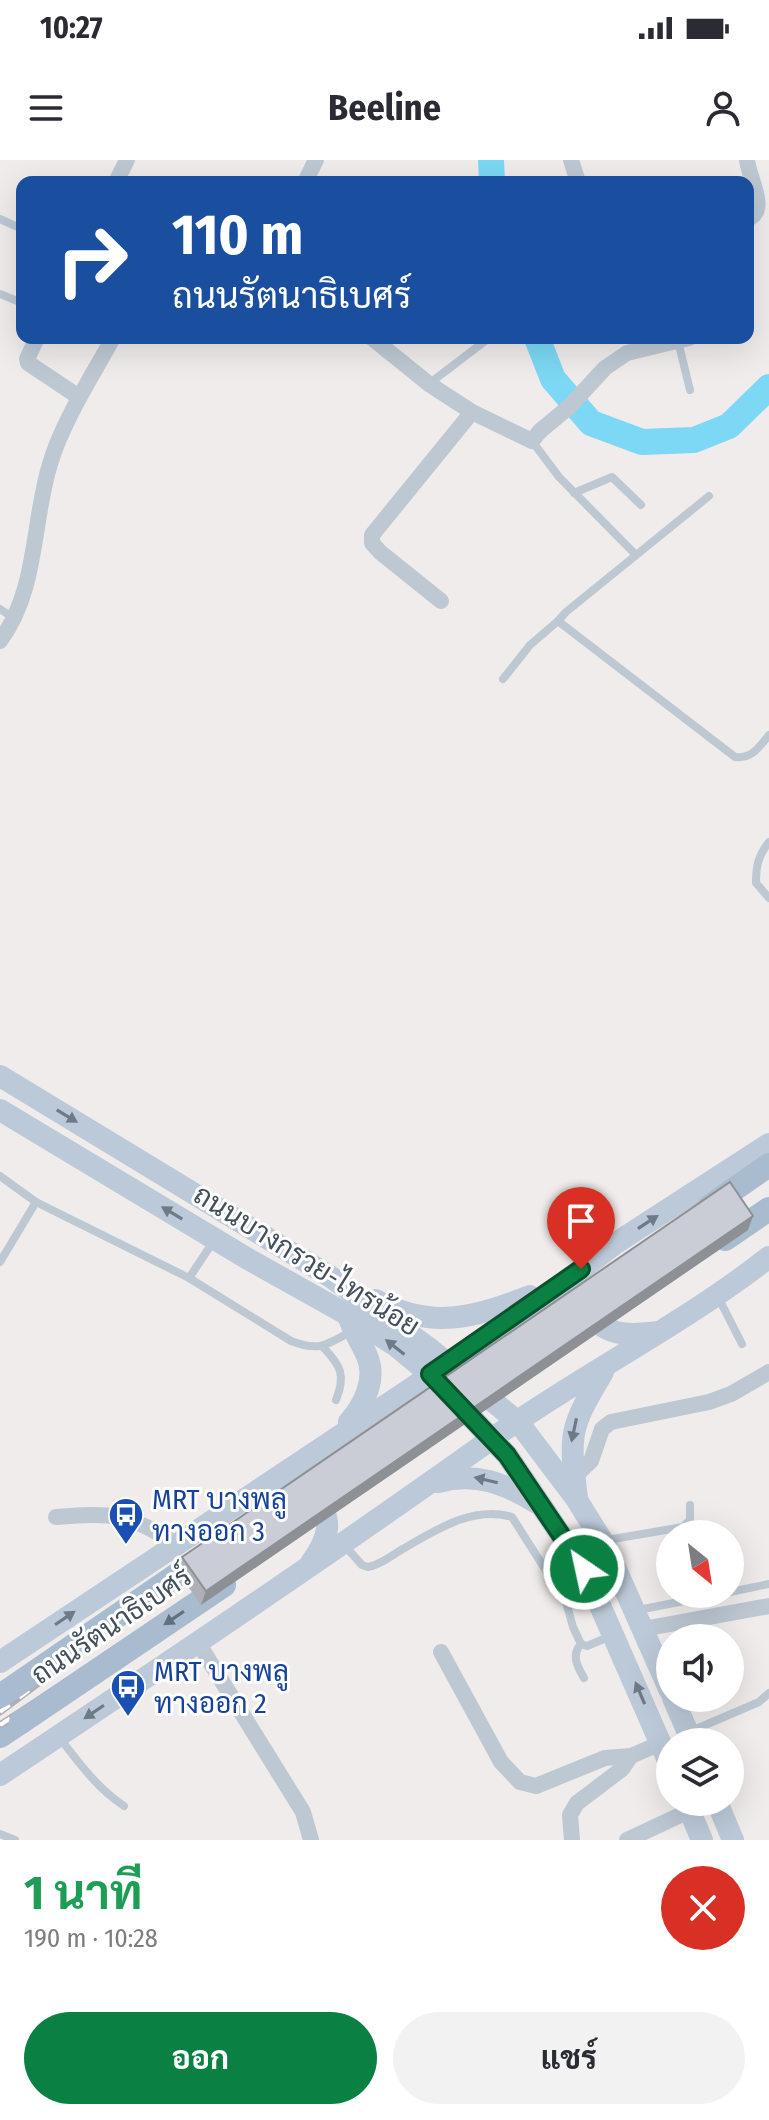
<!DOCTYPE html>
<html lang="th">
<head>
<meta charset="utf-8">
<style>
	body { margin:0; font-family:"Fira Sans Condensed",Sarabun,sans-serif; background:#f2f2f3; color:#2b2b33; height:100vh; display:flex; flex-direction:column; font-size:30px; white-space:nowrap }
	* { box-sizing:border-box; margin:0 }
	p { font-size:26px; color:#7c7c81 }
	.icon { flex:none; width:44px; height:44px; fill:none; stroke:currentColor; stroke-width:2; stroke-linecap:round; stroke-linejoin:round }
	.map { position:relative; height:1680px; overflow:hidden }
	.side { display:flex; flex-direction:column; background:#fff; flex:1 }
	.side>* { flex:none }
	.banner { position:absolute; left:16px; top:16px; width:738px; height:168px; border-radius:16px; box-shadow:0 8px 32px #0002; background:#1a4fa0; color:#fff; overflow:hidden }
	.needle { width:52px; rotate:150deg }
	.tools { position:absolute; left:656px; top:1360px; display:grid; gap:16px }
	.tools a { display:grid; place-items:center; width:88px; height:88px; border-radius:50%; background:#fff; box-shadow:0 8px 32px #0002; font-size:40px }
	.pin { position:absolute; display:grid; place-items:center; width:68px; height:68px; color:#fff; margin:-82px -34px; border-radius:50% 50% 50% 0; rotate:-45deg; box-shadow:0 0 8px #0007 }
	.pin .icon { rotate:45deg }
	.me { position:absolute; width:88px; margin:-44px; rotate:326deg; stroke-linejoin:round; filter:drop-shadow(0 0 6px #0008) }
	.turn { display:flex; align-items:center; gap:28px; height:168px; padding:0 24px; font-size:36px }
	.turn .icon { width:104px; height:104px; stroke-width:2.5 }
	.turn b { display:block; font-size:56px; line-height:68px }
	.round { display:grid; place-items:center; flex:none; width:84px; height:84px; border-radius:42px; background:#f2f2f3 }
	.headline { display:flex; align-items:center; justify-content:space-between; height:136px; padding:0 24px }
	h1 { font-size:48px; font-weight:700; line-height:60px; color:#1e9e55 }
	.primary-button { display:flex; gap:16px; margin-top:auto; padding:16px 24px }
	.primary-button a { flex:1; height:92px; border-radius:48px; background:#0b8043; color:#fff; font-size:32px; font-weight:700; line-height:92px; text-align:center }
	.primary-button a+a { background:#f2f2f3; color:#2b2b33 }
	.status { display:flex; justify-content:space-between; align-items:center; height:56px; padding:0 40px; background:#fff; direction:ltr }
	.status svg { height:22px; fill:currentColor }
	header { display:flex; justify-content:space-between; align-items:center; height:104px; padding:0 24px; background:#fff; font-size:36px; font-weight:700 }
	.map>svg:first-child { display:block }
</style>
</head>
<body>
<div class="status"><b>10:27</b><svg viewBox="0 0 49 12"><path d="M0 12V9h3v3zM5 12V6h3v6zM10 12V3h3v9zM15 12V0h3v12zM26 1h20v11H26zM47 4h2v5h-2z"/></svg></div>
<header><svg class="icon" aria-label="menu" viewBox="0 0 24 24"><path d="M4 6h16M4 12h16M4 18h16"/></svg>Beeline<svg class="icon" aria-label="person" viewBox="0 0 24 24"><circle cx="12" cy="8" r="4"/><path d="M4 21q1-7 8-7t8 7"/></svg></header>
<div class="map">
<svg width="769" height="1680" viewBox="0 0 769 1680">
	<rect width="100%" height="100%" fill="#efeceb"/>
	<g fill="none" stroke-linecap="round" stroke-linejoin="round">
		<g stroke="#7cd8f4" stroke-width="26">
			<polyline points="491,0 492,22"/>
			<polyline points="537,178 553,219 591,263 642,282 694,280 729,266 769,227"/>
		</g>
		<g stroke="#bdc8d3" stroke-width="8">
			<polyline points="0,59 22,69"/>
			<polyline points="0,134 22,143"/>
			<polyline points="678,181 690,230"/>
			<polyline points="430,223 489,178"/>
			<polyline points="532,281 559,317 636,395"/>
			<polyline points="574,333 612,317 641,345"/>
			<path d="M709 336 566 452 558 461 735 597C752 599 759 587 769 575"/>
			<polyline points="0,449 12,457"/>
			<polyline points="503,519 530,485 558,461"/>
			<path d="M769 682C758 696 756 706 756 723L769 738"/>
			<path d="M0 1016 36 1042 189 1118 291 1181C319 1192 327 1185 352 1171"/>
			<polyline points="0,1102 36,1042"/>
			<polyline points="189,1118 215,1079"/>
			<polyline points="717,1135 742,1184"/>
			<path d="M323 1187C341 1206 346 1215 336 1240"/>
			<polyline points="607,1380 683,1367 690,1360 690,1345"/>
			<path d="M345 1386 362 1405 368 1407C380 1405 391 1396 401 1390 434 1371 473 1345 512 1357L566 1442 573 1467 581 1484 587 1486 611 1476"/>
			<polyline points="730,1432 769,1424"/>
			<polyline points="638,1450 720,1434"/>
			<path d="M581 1484C571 1495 577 1506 584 1518"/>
			<polyline points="689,1572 759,1542 769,1533"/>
			<path d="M59 1577C79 1603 97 1628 124 1646"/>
			<polyline points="0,1674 15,1680"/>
		</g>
		<g stroke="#bdc8d3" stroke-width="16">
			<polyline points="571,0 578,22"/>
			<path d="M747 0C749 19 769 50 748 59"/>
			<polyline points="116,22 127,0"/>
			<polyline points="305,22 316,0"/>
			<polyline points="37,178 27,199 28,203 79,237"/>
			<polyline points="372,178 429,224 472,252 532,281 540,271 569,247 605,208 627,193 689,178"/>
			<polyline points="441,441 380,392 372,383 372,375 472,252"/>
			<path d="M0 481C38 430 32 362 50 304 62 263 92 216 113 178"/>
			<polyline points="574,1317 591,1301 602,1269 611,1262 709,1242 731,1234 769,1212"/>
			<path d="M56 1357C110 1353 129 1352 175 1384"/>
			<polyline points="643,1469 769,1446"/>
			<polyline points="197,1481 303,1652 311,1680"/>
			<polyline points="441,1492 501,1602 520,1622 536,1626 605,1598 631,1596"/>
			<polyline points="572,1680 570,1655 577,1643 622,1609 631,1596 661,1583"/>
			<polyline points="627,1680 689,1651"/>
		</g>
		<g stroke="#bcc9d8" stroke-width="22">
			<polyline points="0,916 331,1117 430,1189 519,1263 577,1340 606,1387 670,1531"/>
			<polyline points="0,950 248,1099 348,1155 396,1186 430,1214 507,1295 584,1409 670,1605"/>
			<path d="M375 1140C432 1170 473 1158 530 1136"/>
			<path d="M585 1147C602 1177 628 1176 659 1172"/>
			<path d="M348 1155C352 1170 361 1182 367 1196 377 1219 364 1245 349 1262"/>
			<path d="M438 1322C476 1312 504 1323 537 1343"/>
			<path d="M577 1338C569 1273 569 1269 603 1212"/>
			<path d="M311 1403C329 1378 335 1359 313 1334"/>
			<polyline points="0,1502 412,1228 562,1124 616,1083 769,984"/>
			<polyline points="673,1538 692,1582"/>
			<path d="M0 1615C165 1505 329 1395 490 1280 581 1215 681 1166 769 1097"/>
			<polyline points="686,1642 702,1680"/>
			<polyline points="717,1642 733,1680"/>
		</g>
		<polyline stroke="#a8bbcf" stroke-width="24" points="0,1576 21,1562"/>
		<defs>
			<g id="rail">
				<polyline points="720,1046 769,1015"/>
				<polyline points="733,1071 769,1046"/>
				<polyline points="0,1552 199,1403"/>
				<polyline points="0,1565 215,1426"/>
			</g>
		</defs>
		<use href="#rail" stroke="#adb1b7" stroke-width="7"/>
		<use href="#rail" stroke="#fff" stroke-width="4" stroke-dasharray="12" stroke-linecap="butt"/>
		<g stroke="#a8bbcf" stroke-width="24">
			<polyline points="710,1046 769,1005"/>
			<polyline points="725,1079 769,1049"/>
			<polyline points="0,1536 206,1395"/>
			<polyline points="21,1562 224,1425"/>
		</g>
	</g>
	<polygon fill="#aeb0b7" points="748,1070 201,1445 177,1411 182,1397"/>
	<polygon fill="#8d9095" points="753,1056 748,1070 201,1445 206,1431"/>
	<polygon fill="#cacdd5" stroke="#8d9095" stroke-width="2" points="730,1022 753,1056 206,1431 182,1397"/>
	<defs><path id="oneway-solid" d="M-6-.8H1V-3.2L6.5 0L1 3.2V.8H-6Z" transform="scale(2)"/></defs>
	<g fill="#6d7a87">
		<use href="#oneway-solid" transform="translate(67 956) rotate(31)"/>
		<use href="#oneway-solid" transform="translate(172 1053) rotate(-149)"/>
		<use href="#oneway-solid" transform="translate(648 1062) rotate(-33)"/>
		<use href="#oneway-solid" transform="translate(395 1187) rotate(-142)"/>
		<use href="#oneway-solid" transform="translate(574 1270) rotate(102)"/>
		<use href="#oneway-solid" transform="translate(486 1320) rotate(-167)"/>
		<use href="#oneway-solid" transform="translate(65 1458) rotate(-34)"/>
		<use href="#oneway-solid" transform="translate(640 1533) rotate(-113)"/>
		<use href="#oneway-solid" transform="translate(94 1552) rotate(146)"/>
	</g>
	<use fill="#616f7e" href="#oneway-solid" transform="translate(174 1458) rotate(146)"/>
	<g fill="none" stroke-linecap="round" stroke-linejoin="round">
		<defs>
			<polyline id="route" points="581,1109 430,1214 507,1295 584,1409"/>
		</defs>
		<use href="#route" stroke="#07532c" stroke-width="20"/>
		<use href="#route" stroke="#0b8043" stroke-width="14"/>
	</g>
	<defs>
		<symbol id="bus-pin" viewBox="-11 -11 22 30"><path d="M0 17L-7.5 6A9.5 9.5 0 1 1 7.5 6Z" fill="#1a4fb4" stroke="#fff"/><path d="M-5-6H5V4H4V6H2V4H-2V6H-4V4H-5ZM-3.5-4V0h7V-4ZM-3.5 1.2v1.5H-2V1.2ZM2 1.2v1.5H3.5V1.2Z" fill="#fff"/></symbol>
	</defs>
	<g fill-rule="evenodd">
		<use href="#bus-pin" x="106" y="1335" width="40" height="54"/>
		<use href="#bus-pin" x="108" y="1507" width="40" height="54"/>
	</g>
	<g text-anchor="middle" stroke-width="6" stroke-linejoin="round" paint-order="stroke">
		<g font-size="28" fill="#434f5b" stroke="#fff">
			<text transform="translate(307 1100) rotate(32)" y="10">ถนนบางกรวย-ไทรน้อย</text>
			<text transform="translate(111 1465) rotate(-34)" y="10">ถนนรัตนาธิเบศร์</text>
		</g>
		<g font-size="28" fill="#164399" stroke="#fff" text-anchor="start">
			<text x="152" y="1349">MRT บางพลู<tspan x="152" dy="32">ทางออก 3</tspan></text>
			<text x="154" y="1521">MRT บางพลู<tspan x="154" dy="32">ทางออก 2</tspan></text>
		</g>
	</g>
</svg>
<div class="tools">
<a><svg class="needle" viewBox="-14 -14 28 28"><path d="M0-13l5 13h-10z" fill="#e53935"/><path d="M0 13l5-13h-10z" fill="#7c7c81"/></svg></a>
<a><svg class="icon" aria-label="sound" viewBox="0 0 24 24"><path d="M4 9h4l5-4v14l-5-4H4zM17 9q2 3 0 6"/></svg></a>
<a><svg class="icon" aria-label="layers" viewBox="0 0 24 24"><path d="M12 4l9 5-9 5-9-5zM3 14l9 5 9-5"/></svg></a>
</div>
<div class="pin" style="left:581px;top:1109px;background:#d93025"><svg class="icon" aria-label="arrive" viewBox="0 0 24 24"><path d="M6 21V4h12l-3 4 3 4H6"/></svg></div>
<svg class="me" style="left:584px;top:1409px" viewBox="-20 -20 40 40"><circle r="17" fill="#0b8043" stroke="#fff" stroke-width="3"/><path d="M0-11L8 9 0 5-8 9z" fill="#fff"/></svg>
<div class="banner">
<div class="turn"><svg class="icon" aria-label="right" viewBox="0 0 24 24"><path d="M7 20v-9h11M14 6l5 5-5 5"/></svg><div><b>110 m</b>ถนนรัตนาธิเบศร์</div></div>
</div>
</div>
<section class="side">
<div class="headline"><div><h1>1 นาที</h1><p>190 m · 10:28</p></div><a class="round" style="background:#d93025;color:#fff"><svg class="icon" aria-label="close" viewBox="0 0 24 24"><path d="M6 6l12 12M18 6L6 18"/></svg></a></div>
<div class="primary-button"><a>ออก</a><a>แชร์</a></div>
</section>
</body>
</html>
